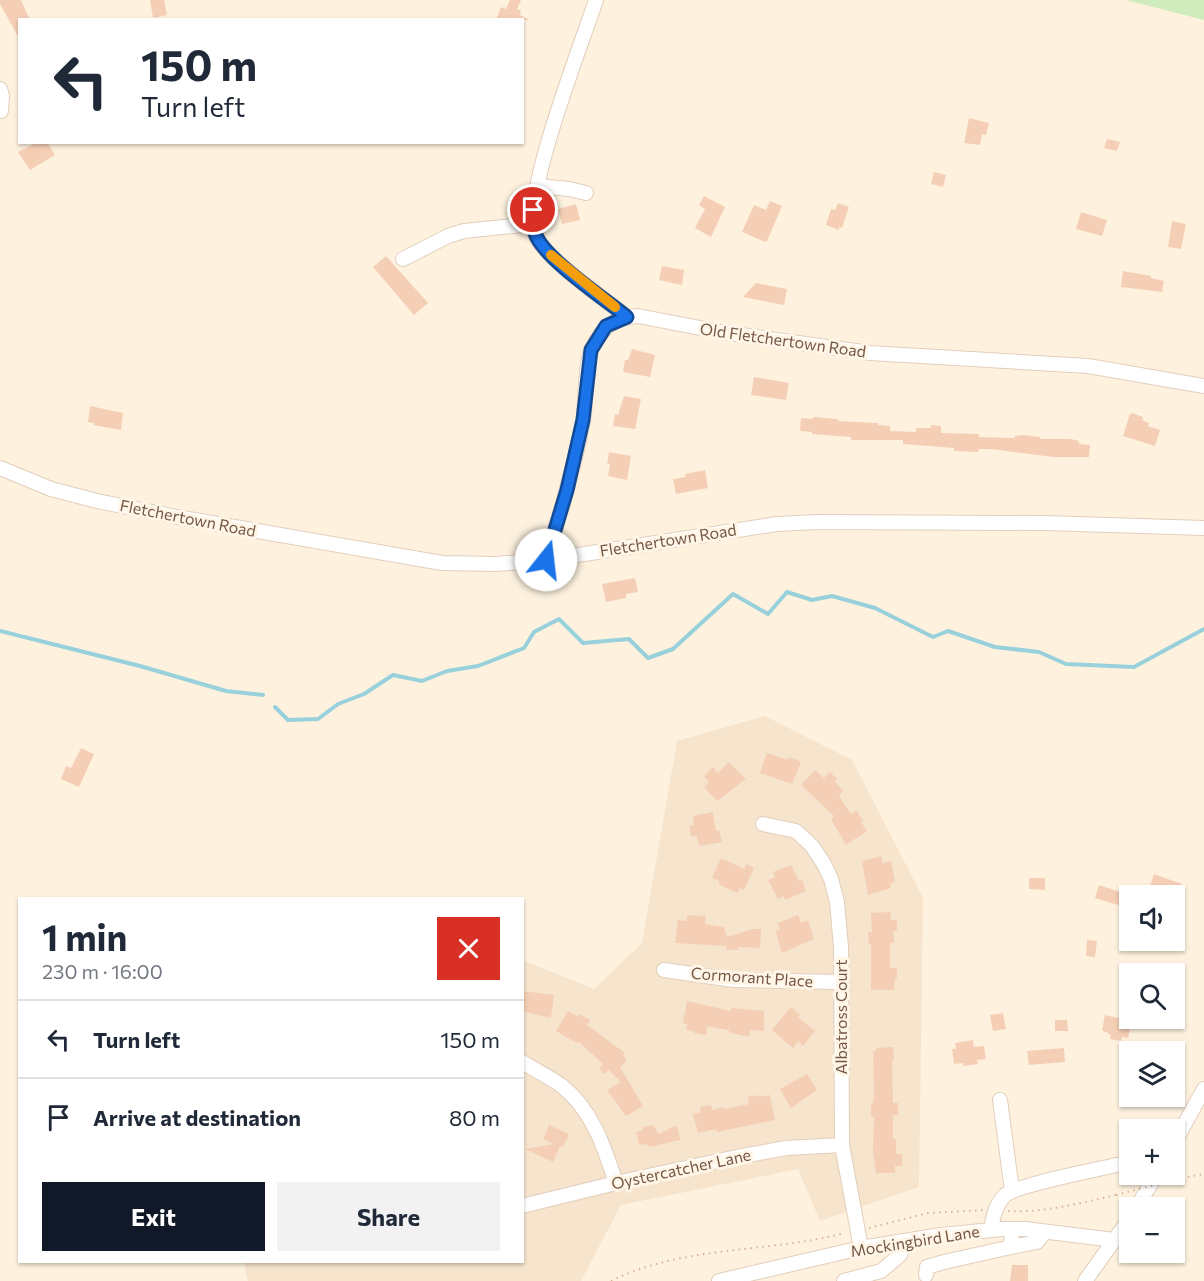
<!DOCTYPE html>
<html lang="en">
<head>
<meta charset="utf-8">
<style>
	body { margin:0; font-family:Commissioner,sans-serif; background:#f2f2f3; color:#1f2937; height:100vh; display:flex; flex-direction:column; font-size:22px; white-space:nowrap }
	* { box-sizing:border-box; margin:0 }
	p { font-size:20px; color:#747a83 }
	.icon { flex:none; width:33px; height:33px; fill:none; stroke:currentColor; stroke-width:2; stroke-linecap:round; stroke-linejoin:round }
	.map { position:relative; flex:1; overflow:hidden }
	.drawer { position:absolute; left:18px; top:897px; width:506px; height:366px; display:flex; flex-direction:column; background:#fff; border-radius:0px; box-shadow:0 2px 4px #0004 }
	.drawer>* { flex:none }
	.top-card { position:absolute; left:18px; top:18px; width:506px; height:126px; border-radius:0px; box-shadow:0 2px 4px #0004; background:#fff; color:#1f2937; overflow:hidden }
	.tools { position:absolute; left:1119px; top:885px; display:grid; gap:12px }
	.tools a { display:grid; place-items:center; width:66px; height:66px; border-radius:0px; background:#fff; box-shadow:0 2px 4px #0004; font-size:30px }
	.pin { position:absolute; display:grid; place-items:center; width:51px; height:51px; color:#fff; margin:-26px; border:3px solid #fff; border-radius:50%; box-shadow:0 2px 6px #0007 }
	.me { position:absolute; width:66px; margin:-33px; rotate:16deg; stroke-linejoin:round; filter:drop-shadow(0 0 4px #0008) }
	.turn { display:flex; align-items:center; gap:21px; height:126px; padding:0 24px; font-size:27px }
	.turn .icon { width:78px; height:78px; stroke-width:2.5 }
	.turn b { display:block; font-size:42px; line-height:51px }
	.round { display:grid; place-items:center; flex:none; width:63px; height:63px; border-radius:0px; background:#f2f2f3 }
	.head { display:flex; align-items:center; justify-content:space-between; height:102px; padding:0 24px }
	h1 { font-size:36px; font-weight:700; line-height:45px }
	.action { display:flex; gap:12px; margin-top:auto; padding:12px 24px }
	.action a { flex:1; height:69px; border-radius:0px; background:#111827; color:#fff; font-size:24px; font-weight:700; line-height:69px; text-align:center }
	.action a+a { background:#f2f2f3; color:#1f2937 }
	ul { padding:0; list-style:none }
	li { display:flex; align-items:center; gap:18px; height:78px; padding:0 24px; border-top:2px solid #e0e1e3 }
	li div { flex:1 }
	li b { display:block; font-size:22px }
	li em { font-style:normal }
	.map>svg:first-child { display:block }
</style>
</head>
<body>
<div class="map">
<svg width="1204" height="1281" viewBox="0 0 1204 1281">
	<rect width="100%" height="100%" fill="#fef2df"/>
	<polygon fill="#f6e4cd" points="765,716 852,760 923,898 919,1187 820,1221 798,1169 621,1205 581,1281 248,1281 244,1262 522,1262 522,960 594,989 642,943 677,741"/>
	<polygon fill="#d0ecbd" points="1126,0 1204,0 1204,20"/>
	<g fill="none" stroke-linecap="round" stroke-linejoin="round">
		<g stroke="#98d0db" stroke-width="4">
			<polyline points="0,631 140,666 226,691 263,695"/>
			<polyline points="275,707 288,720 318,719 338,704 364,694 393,675 422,681 447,671 478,666 524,648 534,632 559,619 583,643 629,639 648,658 673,649 733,594 768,614 787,592 812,600 832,596 875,608 933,637 948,631 995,647 1039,652 1066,664 1134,667 1204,629"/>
		</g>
	</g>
	<g fill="#f5cfb5">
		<polygon points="0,0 21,0 30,20 20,20 20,40 0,4"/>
		<polygon points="150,0 164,0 167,15 153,18"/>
		<polygon points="510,0 521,0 517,9 521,11 520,15 530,20 496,20 501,7 506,9"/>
		<polygon points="969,118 989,123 986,135 982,134 980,145 964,143"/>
		<polygon points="1107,139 1120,142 1117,151 1104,148"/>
		<polygon points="38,142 47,142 55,155 30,170 18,152"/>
		<polygon points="934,172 946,175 943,187 931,184"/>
		<polygon points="704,196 725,207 711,237 695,228 705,209 699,205"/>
		<polygon points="770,201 782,206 767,241 765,242 742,232 754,205 766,210"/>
		<polygon points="838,203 849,207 842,228 839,227 839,230 826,225 831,209 835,210"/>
		<polygon points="576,204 580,220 562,224 558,209"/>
		<polygon points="1081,212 1107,220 1102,236 1076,229"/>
		<polygon points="1172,221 1186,224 1181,249 1168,247"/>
		<polygon points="386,256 428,303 414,315 373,267"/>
		<polygon points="662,266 684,270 682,285 659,280"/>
		<polygon points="1123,271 1151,276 1151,278 1164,281 1162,292 1121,287"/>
		<polygon points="756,283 787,289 784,305 743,297"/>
		<polygon points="632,349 655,355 650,377 623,372 625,360 628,360"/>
		<polygon points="754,377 789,383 786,400 751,395"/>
		<polygon points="624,396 641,399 635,429 613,426 615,414 618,415"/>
		<polygon points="90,406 123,413 121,430 93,425 94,423 88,422"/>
		<polygon points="1132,413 1143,417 1142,420 1149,423 1148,426 1160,430 1155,446 1123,436 1130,414"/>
		<polygon points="813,417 838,419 838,421 878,423 878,425 890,426 890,431 916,432 916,428 931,428 931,425 941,426 941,433 979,434 979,437 1015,438 1015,436 1023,435 1040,437 1040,439 1071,439 1079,441 1079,444 1090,445 1089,457 1053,457 991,449 979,449 978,452 954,451 954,448 903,444 903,440 851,440 851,437 812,434 812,432 800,431 801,418 813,419"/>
		<polygon points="609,452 631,456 627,480 608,476 610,464 607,463"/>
		<polygon points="705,470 708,488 676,494 673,479 686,477 685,474"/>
		<polygon points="635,578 638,592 626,594 626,598 606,602 602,584"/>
		<polygon points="81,748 94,754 79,787 61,779 66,766 71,768"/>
		<polygon points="767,753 788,760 789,757 801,762 792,784 760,773"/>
		<polygon points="729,762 746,779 717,801 704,787 709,782 704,776 713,767 718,773"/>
		<polygon points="815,770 824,778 830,772 837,779 835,782 843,791 839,796 851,814 856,810 863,821 861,822 867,831 846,845 831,819 834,816 801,785"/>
		<polygon points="713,812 716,831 719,830 722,842 699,846 697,836 691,837 689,826 694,825 693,816"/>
		<polygon points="881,856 883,863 891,861 895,882 890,884 891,888 868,895 862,861"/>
		<polygon points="721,858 744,869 746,864 754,868 744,890 740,888 738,893 718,884 720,881 712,878"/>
		<polygon points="791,865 799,881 802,880 806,891 785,900 784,896 778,899 768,880 775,877 773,872"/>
		<polygon points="1154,874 1182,884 1177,898 1174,896 1158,891 1157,895 1148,892"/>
		<polygon points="1029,878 1045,878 1045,890 1029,889"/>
		<polygon points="1099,885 1129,895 1125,907 1095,898"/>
		<polygon points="890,912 891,920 897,920 897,931 893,931 894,943 890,943 890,968 897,968 897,978 895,978 894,990 871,990 871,944 869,944 868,932 872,932 871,913"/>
		<polygon points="687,915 706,916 705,924 724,927 727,937 753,929 761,929 760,948 738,947 738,950 726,950 727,946 675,943 678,920 687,921"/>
		<polygon points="798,915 801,923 808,920 814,939 782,953 775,930 780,930 778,923"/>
		<polygon points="1087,940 1097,941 1095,957 1086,956"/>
		<polygon points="522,991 554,995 551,1018 522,1011"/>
		<polygon points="687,1001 731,1011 731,1008 764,1011 764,1031 750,1030 749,1037 731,1033 728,1030 707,1026 706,1035 694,1033 694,1031 686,1030 687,1024 683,1023"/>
		<polygon points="791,1007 800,1015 798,1017 815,1031 803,1046 798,1041 793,1048 772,1030"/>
		<polygon points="568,1011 578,1017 580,1014 590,1020 587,1025 625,1053 623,1055 627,1060 620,1067 643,1106 626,1116 607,1090 621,1082 609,1070 605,1074 599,1069 603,1064 578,1041 577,1043 556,1031"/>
		<polygon points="1003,1013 1006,1029 993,1031 990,1015"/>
		<polygon points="1105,1015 1123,1019 1122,1022 1131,1024 1128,1038 1122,1037 1121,1041 1110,1039 1111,1035 1102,1030"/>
		<polygon points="1055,1020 1067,1020 1068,1031 1055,1031"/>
		<polygon points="973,1040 974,1047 984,1046 986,1059 977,1060 978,1064 963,1066 963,1063 954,1064 952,1049 956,1049 955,1043"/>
		<polygon points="893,1047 894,1060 892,1060 893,1103 898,1103 898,1115 893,1115 893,1139 896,1139 896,1154 902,1154 902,1166 895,1166 895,1173 876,1173 873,1151 874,1117 871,1117 871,1103 873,1103 874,1095 873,1051 876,1051 876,1048"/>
		<polygon points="1064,1048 1065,1062 1029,1065 1027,1051"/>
		<polygon points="807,1074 817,1090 791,1108 780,1089"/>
		<polygon points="758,1095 758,1097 770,1095 775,1120 717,1132 716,1129 698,1133 693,1114 701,1112 700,1107 711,1105 712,1110 724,1107 724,1109 749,1104 748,1097"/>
		<polygon points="549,1125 569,1134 563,1147 560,1146 553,1162 525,1149 554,1144 543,1139"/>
		<polygon points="653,1125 659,1134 677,1125 680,1140 650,1147 646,1144 639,1145 636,1132 643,1130 642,1127"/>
		<polygon points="1012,1265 1028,1265 1028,1281 1010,1281"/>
	</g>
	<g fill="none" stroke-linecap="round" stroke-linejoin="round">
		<defs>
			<g id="minor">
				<path d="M596 0C582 43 521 198 535 234 543 257 606 300 627 317"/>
				<polyline points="0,89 2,96 1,111"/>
				<polyline points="538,186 569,189 586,193"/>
				<polyline points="403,259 448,236 464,231 533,224"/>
				<polyline points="0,468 51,489 97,501 177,517 442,563 496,564 546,560 777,524 817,522 1045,523 1204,528"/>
				<path d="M546 560C560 514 574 468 583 421 586 404 585 362 592 348 602 328 615 317 638 316L721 332 870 353 1088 366 1204 386"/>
				<polyline points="763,824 796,831 812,846 824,864 831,879 837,902 841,947 842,1145 861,1248"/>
				<polyline points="664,970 733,980 840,982"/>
				<path d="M522 1062C535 1070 550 1077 562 1086 593 1111 604 1147 616 1183"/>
				<polyline points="1000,1100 1012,1191"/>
				<polyline points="1174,1143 1204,1089"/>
				<polyline points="522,1206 616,1183 737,1157 786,1148 842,1145"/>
				<polyline points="1136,1208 1157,1174"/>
				<path d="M991 1230C993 1217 995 1206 1004 1196 1015 1185 1096 1170 1116 1165L1130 1164"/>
				<polyline points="1011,1247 1037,1242 1045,1232"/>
				<polyline points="926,1275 927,1267 944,1262 1011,1247 1012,1229"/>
				<polyline points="719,1281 861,1248 941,1235 1002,1229 1025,1229 1114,1240"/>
				<polyline points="844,1281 881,1271 900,1255 904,1241"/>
				<polyline points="1085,1281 1130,1218"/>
			</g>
		</defs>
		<use href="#minor" stroke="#e2cebb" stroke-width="16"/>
		<g stroke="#dab298" stroke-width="2" stroke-dasharray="1.5 4.5" stroke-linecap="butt">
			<polyline points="1182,1178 1204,1174"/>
			<path d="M1008 1211C1045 1213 1080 1203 1116 1195"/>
			<polyline points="869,1228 928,1213 984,1210"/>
			<path d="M611 1281C684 1245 769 1253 845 1233"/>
		</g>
		<use href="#minor" stroke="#fff" stroke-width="14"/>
		<polyline stroke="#dab298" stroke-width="2" stroke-dasharray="1.5 4.5" stroke-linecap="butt" points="1116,1195 1182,1178"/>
	</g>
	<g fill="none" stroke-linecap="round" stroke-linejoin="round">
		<defs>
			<path id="route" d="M533 210C533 218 532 226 535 233 543 258 605 299 627 317L606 326 591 350 583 420 567 490 546 560"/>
		</defs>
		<use href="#route" stroke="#114b97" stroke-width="15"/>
		<use href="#route" stroke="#1a73e8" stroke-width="10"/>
		<polyline stroke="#f59e0b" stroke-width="10" points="551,255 615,307"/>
	</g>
	<g text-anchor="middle" stroke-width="6" stroke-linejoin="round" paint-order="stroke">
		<g font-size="16" fill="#765745" stroke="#fff6e7">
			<text transform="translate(783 340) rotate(8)" y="6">Old Fletchertown Road</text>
			<text transform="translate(188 518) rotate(11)" y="6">Fletchertown Road</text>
			<text transform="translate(668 540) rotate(-9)" y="6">Fletchertown Road</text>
			<text transform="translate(752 977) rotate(4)" y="6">Cormorant Place</text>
			<text transform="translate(841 1017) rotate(-90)" y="6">Albatross Court</text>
			<text transform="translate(681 1169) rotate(-12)" y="6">Oystercatcher Lane</text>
			<text transform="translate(915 1241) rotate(-9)" y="6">Mockingbird Lane</text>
		</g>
	</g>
</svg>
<div class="tools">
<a><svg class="icon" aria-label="sound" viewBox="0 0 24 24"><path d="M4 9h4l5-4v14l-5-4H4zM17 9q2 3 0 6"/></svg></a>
<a><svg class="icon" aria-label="search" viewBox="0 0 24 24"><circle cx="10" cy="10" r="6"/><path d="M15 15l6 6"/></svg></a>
<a><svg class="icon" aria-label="layers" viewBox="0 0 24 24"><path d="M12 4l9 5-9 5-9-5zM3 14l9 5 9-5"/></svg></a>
<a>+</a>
<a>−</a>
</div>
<div class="pin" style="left:533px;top:210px;background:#d93025"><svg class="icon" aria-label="arrive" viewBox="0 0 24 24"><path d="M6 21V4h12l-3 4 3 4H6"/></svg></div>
<svg class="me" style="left:546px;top:560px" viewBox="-20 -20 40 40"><circle r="19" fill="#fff"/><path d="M0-13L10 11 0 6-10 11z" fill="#1a73e8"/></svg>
<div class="top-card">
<div class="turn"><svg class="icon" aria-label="left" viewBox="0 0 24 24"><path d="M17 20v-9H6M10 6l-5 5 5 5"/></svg><div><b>150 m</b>Turn left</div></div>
</div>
<section class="drawer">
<div class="head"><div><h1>1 min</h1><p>230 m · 16:00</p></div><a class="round" style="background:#d93025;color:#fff"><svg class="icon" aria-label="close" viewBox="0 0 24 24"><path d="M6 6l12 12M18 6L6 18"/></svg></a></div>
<ul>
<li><svg class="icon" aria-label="left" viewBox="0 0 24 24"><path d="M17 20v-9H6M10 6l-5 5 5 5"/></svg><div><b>Turn left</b></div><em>150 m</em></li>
<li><svg class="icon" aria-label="arrive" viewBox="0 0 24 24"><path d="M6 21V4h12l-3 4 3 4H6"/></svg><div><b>Arrive at destination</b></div><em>80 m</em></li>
</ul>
<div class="action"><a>Exit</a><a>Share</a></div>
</section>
</div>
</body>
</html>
